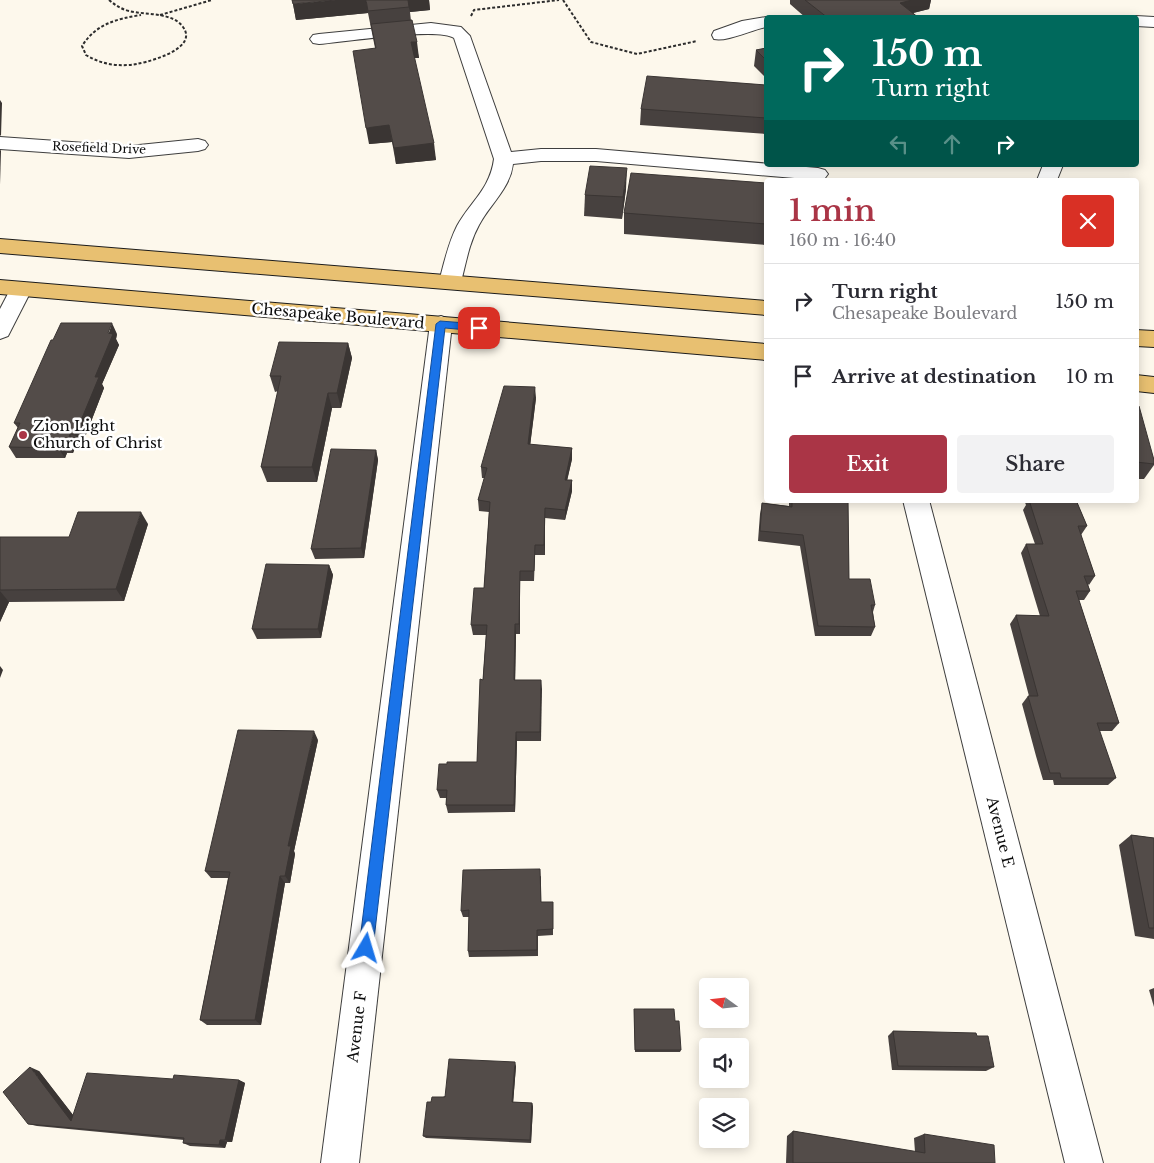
<!DOCTYPE html>
<html lang="en">
<head>
<meta charset="utf-8">
<style>
	body { margin:0; font-family:"Libre Baskerville",serif; background:#f2f2f3; color:#2b2b33; height:100vh; display:flex; flex-direction:column; font-size:19px; white-space:nowrap }
	* { box-sizing:border-box; margin:0 }
	p { font-size:16px; color:#7c7c81 }
	.icon { flex:none; width:28px; height:28px; fill:none; stroke:currentColor; stroke-width:2; stroke-linecap:round; stroke-linejoin:round }
	.map { position:relative; flex:1; overflow:hidden }
	.details { position:absolute; left:764px; top:178px; width:375px; height:325px; display:flex; flex-direction:column; background:#fff; border-radius:5px; box-shadow:0 2px 12px #0003 }
	.details>* { flex:none }
	.top-card { position:absolute; left:764px; top:15px; width:375px; height:152px; border-radius:5px; box-shadow:0 2px 12px #0003; background:#00695c; color:#fff; overflow:hidden }
	.needle { width:32px; rotate:285deg }
	.fabs { position:absolute; left:699px; top:978px; display:grid; gap:10px }
	.fabs a { display:grid; place-items:center; width:50px; height:50px; border-radius:5px; background:#fff; box-shadow:0 2px 12px #0003; font-size:25px }
	.pin { position:absolute; display:grid; place-items:center; width:42px; height:42px; color:#fff; margin:-21px; border-radius:10px; box-shadow:0 2px 8px #0006 }
	.me { position:absolute; width:55px; margin:-28px; rotate:7deg; stroke-linejoin:round; filter:drop-shadow(0 0 4px #0008) }
	.turn { display:flex; align-items:center; gap:18px; height:105px; padding:0 25px; font-size:22px }
	.turn .icon { width:65px; height:65px; stroke-width:2.5 }
	.turn b { display:block; font-size:35px; line-height:42px }
	.lanes { display:flex; align-items:center; height:48px; padding:0 25px; background:#0003; justify-content:center; gap:25px; direction:ltr }
	.lanes .off { opacity:.35 }
	.round { display:grid; place-items:center; flex:none; width:52px; height:52px; border-radius:5px; background:#f2f2f3 }
	.headline { display:flex; align-items:center; justify-content:space-between; height:85px; padding:0 25px }
	h1 { font-size:30px; font-weight:600; line-height:38px; color:#aa3546 }
	.primary-button { display:flex; gap:10px; margin-top:auto; padding:10px 25px }
	.primary-button a { flex:1; height:58px; border-radius:5px; background:#aa3546; color:#fff; font-size:20px; font-weight:600; line-height:58px; text-align:center }
	.primary-button a+a { background:#f2f2f3; color:#2b2b33 }
	ul { padding:0; list-style:none }
	li { display:flex; align-items:center; gap:15px; height:75px; padding:0 25px; border-top:1px solid #e1e1e2 }
	li div { flex:1 }
	li b { display:block; font-size:19px }
	li em { font-style:normal }
	.map>svg:first-child { display:block }
</style>
</head>
<body>
<div class="map">
<svg width="1154" height="1163" viewBox="0 0 1154 1163">
	<rect width="100%" height="100%" fill="#fdf8ec"/>
	<g fill="none" stroke-linecap="round" stroke-linejoin="round">
		<defs>
			<g id="minor">
				<polygon points="1136,16 1154,17 1154,27 1136,26 1136,18 1130,18"/>
				<path d="M766 17 768 18H766V27C751 30 727 42 714 39L712 35 714 31 742 21Z"/>
				<path d="M431 23 461 27 470 36 511 152 541 149H596L818 168 825 170 828 174 825 178 818 180 596 161H541L513 164C510 189 490 204 479 225 469 243 466 263 461 282L458 287 450 289 442 287 439 282C444 263 448 244 457 226 471 201 490 189 494 159L454 38C438 27 344 42 319 44L313 43 310 39 313 35 319 34Z"/>
				<polygon points="0,137 129,146 198,139 205,141 208,145 205,149 198,151 129,158 0,149"/>
				<polygon points="1043,165 1063,165 1057,180 1037,180"/>
				<polygon points="21,282 29,284 32,289 8,336 0,339 0,309 13,284"/>
				<polygon points="441,316 449,319 452,324 359,1163 321,1163 430,324 433,319"/>
				<polygon points="903,500 929,500 1103,1163 1065,1163"/>
			</g>
			<g id="major">
				<polygon points="0,239 766,301 766,315 0,253"/>
				<polygon points="0,280 766,344 766,360 0,294"/>
				<polygon points="1136,330 1154,331 1154,347 1136,346"/>
				<polygon points="1136,375 1154,377 1154,393 1136,391"/>
			</g>
		</defs>
		<use href="#minor" stroke="#3e3e3e" stroke-width="2"/>
		<use href="#major" stroke="#1c1c1c" stroke-width="2"/>
		<g stroke="#2d2d2d" stroke-width="2" stroke-dasharray="3 2" stroke-linecap="butt">
			<path d="M109 0C115 5 121 9 129 11 145 15 173 12 183 27 200 50 143 64 129 65 113 66 99 63 86 55L82 46C96 24 116 19 141 15"/>
			<polyline points="563,0 591,42 637,54 697,41"/>
			<polyline points="160,15 212,0"/>
			<polyline points="471,16 474,10 559,0"/>
		</g>
		<use href="#minor" fill="#fff" fill-rule="evenodd"/>
		<use href="#major" fill="#e8c071" fill-rule="evenodd"/>
	</g>
	<g fill="#47413f">
		<polygon points="429,0 430,10 410,12 411,21 419,58 414,58 436,160 396,164 392,142 369,144 375,48 368,13 296,20 293,4"/>
		<polygon points="790,0 931,0 929,9 913,13 919,18 806,18 790,4"/>
		<polygon points="766,48 766,78 754,66 756,50"/>
		<polygon points="766,85 766,134 640,125 641,109"/>
		<polygon points="766,183 766,245 624,234 624,213"/>
		<polygon points="626,189 622,219 584,216 585,195"/>
		<polygon points="117,334 116,339 119,345 102,384 104,388 82,445 76,445 73,453 67,453 65,458 16,458 9,447 18,428 14,423"/>
		<polygon points="348,343 352,358 341,408 332,408 317,482 267,482 261,467 278,391 275,392 270,376"/>
		<polygon points="536,398 530,445 572,448 572,459 567,480 572,480 572,491 565,520 545,518 545,555 535,555 534,581 520,581 520,634 516,634 515,680 541,680 541,741 517,741 515,812 448,813 446,805 446,798 440,798 437,790 447,764 477,762 486,635 473,635 471,625 484,588 489,512 479,511 478,500 485,478 482,478 481,467"/>
		<polygon points="1136,406 1154,460 1154,465 1144,479 1136,479"/>
		<polygon points="376,450 378,460 364,558 315,559 311,549"/>
		<polygon points="789,500 848,500 849,579 875,605 873,612 875,627 871,636 815,636 800,546 758,541 760,514 762,503 789,506"/>
		<polygon points="1024,500 1076,500 1087,526 1081,535 1095,576 1089,585 1088,584 1090,591 1084,600 1079,600 1119,723 1112,731 1099,731 1116,778 1108,785 1054,785 1053,780 1043,780 1036,756 1022,704 1028,696 1029,696 1010,624 1016,615 1040,616 1021,553 1026,544 1035,544 1023,510 1026,505"/>
		<polygon points="148,524 124,601 9,602 0,622 0,537 69,537"/>
		<polygon points="329,565 333,575 321,638 257,639 252,629"/>
		<polygon points="318,740 294,851 295,854 290,883 285,883 261,1025 207,1025 200,1020 228,878 211,878 205,871"/>
		<polygon points="1131,835 1154,838 1154,939 1135,936 1119,845"/>
		<polygon points="541,876 541,902 553,909 553,935 538,936 538,956 469,957 468,951 469,917 463,917 461,911"/>
		<polygon points="1154,988 1154,1007 1149,990"/>
		<polygon points="634,1009 675,1021 681,1050 680,1052 635,1052"/>
		<polygon points="893,1031 977,1036 994,1067 986,1071 892,1070 888,1036"/>
		<polygon points="516,1066 513,1102 532,1103 533,1107 531,1143 426,1138 423,1136 431,1102"/>
		<polygon points="39,1071 73,1115 173,1079 239,1080 245,1083 232,1142 227,1142 225,1148 190,1146 183,1143 184,1140 37,1126 28,1124"/>
		<polygon points="793,1131 915,1152 914,1138 924,1134 995,1163 786,1163 787,1136"/>
	</g>
	<g fill="#3a3533">
		<polygon points="336,0 366,0 368,13 296,20 293,4"/>
		<polygon points="407,0 429,0 430,10 410,12"/>
		<polygon points="912,0 931,0 929,9 897,17 900,3"/>
		<polygon points="411,42 417,42 419,58 413,58"/>
		<polygon points="0,100 2,103 1,135 0,136"/>
		<polygon points="389,125 392,142 369,144 366,128"/>
		<polygon points="434,143 436,160 396,164 394,148"/>
		<polygon points="0,149 1,151 0,185"/>
		<polygon points="627,168 626,189 622,219 623,197"/>
		<polygon points="112,323 117,334 116,339 119,345 102,384 104,388 82,445 75,435 95,377"/>
		<polygon points="348,343 352,358 341,408 337,393"/>
		<polygon points="535,387 536,398 529,455 528,444"/>
		<polygon points="328,393 332,408 317,482 312,467"/>
		<polygon points="70,434 76,445 73,453 67,443"/>
		<polygon points="60,443 67,453 65,458 58,448"/>
		<polygon points="572,448 572,459 565,490 565,480"/>
		<polygon points="376,450 378,460 364,558 361,548"/>
		<polygon points="572,480 572,491 565,520 565,510"/>
		<polygon points="545,508 545,555 544,545"/>
		<polygon points="141,512 148,524 124,601 116,589"/>
		<polygon points="329,565 333,575 321,638 318,629"/>
		<polygon points="520,571 520,634 519,624"/>
		<polygon points="0,591 9,602 0,622"/>
		<polygon points="515,624 516,634 515,689 514,680"/>
		<polygon points="0,666 3,670 0,678"/>
		<polygon points="541,680 542,689 541,741 540,732"/>
		<polygon points="314,731 318,740 294,851 295,854 290,883 285,876 288,846"/>
		<polygon points="516,732 517,741 515,812 514,805"/>
		<polygon points="280,876 285,883 261,1025 255,1020"/>
		<polygon points="515,1062 516,1066 513,1105 512,1102"/>
		<polygon points="30,1067 39,1071 80,1124 71,1121"/>
		<polygon points="239,1080 245,1083 232,1142 225,1140"/>
		<polygon points="532,1103 533,1107 531,1143 530,1140"/>
		<polygon points="220,1140 227,1142 225,1148 219,1145"/>
	</g>
	<g fill="#534c49" stroke="#3a3533">
		<polygon points="292,0 336,0 293,4"/>
		<polygon points="366,0 408,0 409,7 368,11"/>
		<polygon points="805,0 912,0 900,3 919,18 828,18"/>
		<polygon points="412,20 417,42 411,42 434,143 394,148 389,125 366,128 353,51 376,48 371,24"/>
		<polygon points="766,48 766,60 756,50"/>
		<polygon points="647,76 766,85 766,118 641,109"/>
		<polygon points="590,166 627,168 623,197 585,195"/>
		<polygon points="631,173 766,183 766,224 624,213"/>
		<polygon points="61,323 112,323 108,333 113,334 95,377 99,377 75,435 70,434 67,443 60,443 58,448 9,447 20,423 14,423 51,340 53,340"/>
		<polygon points="279,342 348,343 337,393 328,393 312,467 261,467 281,376 270,376"/>
		<polygon points="504,386 535,387 528,444 572,448 565,480 572,480 565,510 545,508 544,545 535,545 534,571 520,571 519,624 515,624 514,680 541,680 540,732 516,732 514,805 446,805 447,790 437,790 439,764 447,764 447,762 477,762 480,679 483,680 487,625 471,625 474,588 484,588 490,502 478,500 487,468 481,467"/>
		<polygon points="1136,406 1139,406 1154,460 1154,464 1136,462"/>
		<polygon points="331,449 376,450 361,548 311,549"/>
		<polygon points="792,500 848,500 849,579 870,579 875,605 871,605 875,627 818,626 803,535 760,531 762,503 792,507"/>
		<polygon points="1029,500 1076,500 1087,526 1078,526 1095,576 1084,576 1090,591 1076,591 1119,723 1097,723 1116,778 1061,778 1060,773 1050,773 1028,696 1038,696 1016,615 1049,616 1026,544 1043,544"/>
		<polygon points="78,512 141,512 116,589 0,590 0,537 69,537"/>
		<polygon points="266,564 329,565 318,629 252,629"/>
		<polygon points="238,730 314,731 288,846 291,846 285,876 280,876 255,1020 200,1020 230,872 205,871"/>
		<polygon points="1131,835 1154,838 1154,928 1149,928"/>
		<polygon points="540,869 541,902 553,902 553,929 537,930 537,950 468,951 469,910 461,911 463,870"/>
		<polygon points="634,1009 674,1009 675,1021 679,1021 681,1050 635,1050"/>
		<polygon points="893,1031 976,1033 977,1036 988,1036 994,1067 898,1066"/>
		<polygon points="449,1059 515,1062 512,1102 532,1103 530,1140 423,1136 427,1102 431,1102 432,1097 445,1097"/>
		<polygon points="30,1067 71,1121 87,1073 173,1079 174,1075 239,1080 225,1140 220,1140 219,1145 183,1143 184,1138 28,1124 3,1092"/>
		<polygon points="793,1131 925,1153 924,1134 994,1145 995,1163 793,1163"/>
	</g>
	<polygon fill="#1a73e8" stroke="#114b97" points="440,321 479,324 484,328 479,331 445,328 373,948 371,954 366,956 361,954 359,948 436,324"/>
	<circle fill="#aa3546" stroke="#fff" stroke-width="2" cx="23" cy="435" r="5"/>
	<g text-anchor="middle" stroke-width="5" stroke-linejoin="round" paint-order="stroke">
		<g font-size="12" fill="#0b0b0b" stroke="#fff">
			<text transform="translate(99 148) rotate(2)" y="4">Rosefield Drive</text>
		</g>
		<g font-size="15" fill="#0b0b0b" stroke="#fff">
			<text transform="translate(338 316) rotate(5)" y="5">Chesapeake Boulevard</text>
			<text transform="translate(1000 832) rotate(76)" y="5">Avenue E</text>
			<text transform="translate(357 1027) rotate(-83)" y="5">Avenue F</text>
		</g>
		<g font-size="15" fill="#0b0b0b" stroke="#fff" text-anchor="start">
			<text x="33" y="431">Zion Light<tspan x="33" dy="17">Church of Christ</tspan></text>
		</g>
	</g>
</svg>
<div class="fabs">
<a><svg class="needle" viewBox="-14 -14 28 28"><path d="M0-13l5 13h-10z" fill="#e53935"/><path d="M0 13l5-13h-10z" fill="#7c7c81"/></svg></a>
<a><svg class="icon" aria-label="sound" viewBox="0 0 24 24"><path d="M4 9h4l5-4v14l-5-4H4zM17 9q2 3 0 6"/></svg></a>
<a><svg class="icon" aria-label="layers" viewBox="0 0 24 24"><path d="M12 4l9 5-9 5-9-5zM3 14l9 5 9-5"/></svg></a>
</div>
<div class="pin" style="left:479px;top:328px;background:#d93025"><svg class="icon" aria-label="arrive" viewBox="0 0 24 24"><path d="M6 21V4h12l-3 4 3 4H6"/></svg></div>
<svg class="me" style="left:366px;top:948px" viewBox="-20 -20 40 40"><path d="M0-17L14 15 0 8-14 15z" fill="#1a73e8" stroke="#fff" stroke-width="4"/></svg>
<div class="top-card">
<div class="turn"><svg class="icon" aria-label="right" viewBox="0 0 24 24"><path d="M7 20v-9h11M14 6l5 5-5 5"/></svg><div><b>150 m</b>Turn right</div></div>
<div class="lanes"><svg class="icon off" aria-label="left" viewBox="0 0 24 24"><path d="M17 20v-9H6M10 6l-5 5 5 5"/></svg><svg class="icon off" aria-label="ahead" viewBox="0 0 24 24"><path d="M12 20V5M6 11l6-6 6 6"/></svg><svg class="icon" aria-label="right" viewBox="0 0 24 24"><path d="M7 20v-9h11M14 6l5 5-5 5"/></svg></div>
</div>
<section class="details">
<div class="headline"><div><h1>1 min</h1><p>160 m · 16:40</p></div><a class="round" style="background:#d93025;color:#fff"><svg class="icon" aria-label="close" viewBox="0 0 24 24"><path d="M6 6l12 12M18 6L6 18"/></svg></a></div>
<ul>
<li><svg class="icon" aria-label="right" viewBox="0 0 24 24"><path d="M7 20v-9h11M14 6l5 5-5 5"/></svg><div><b>Turn right</b><p>Chesapeake Boulevard</p></div><em>150 m</em></li>
<li><svg class="icon" aria-label="arrive" viewBox="0 0 24 24"><path d="M6 21V4h12l-3 4 3 4H6"/></svg><div><b>Arrive at destination</b></div><em>10 m</em></li>
</ul>
<div class="primary-button"><a>Exit</a><a>Share</a></div>
</section>
</div>
</body>
</html>
